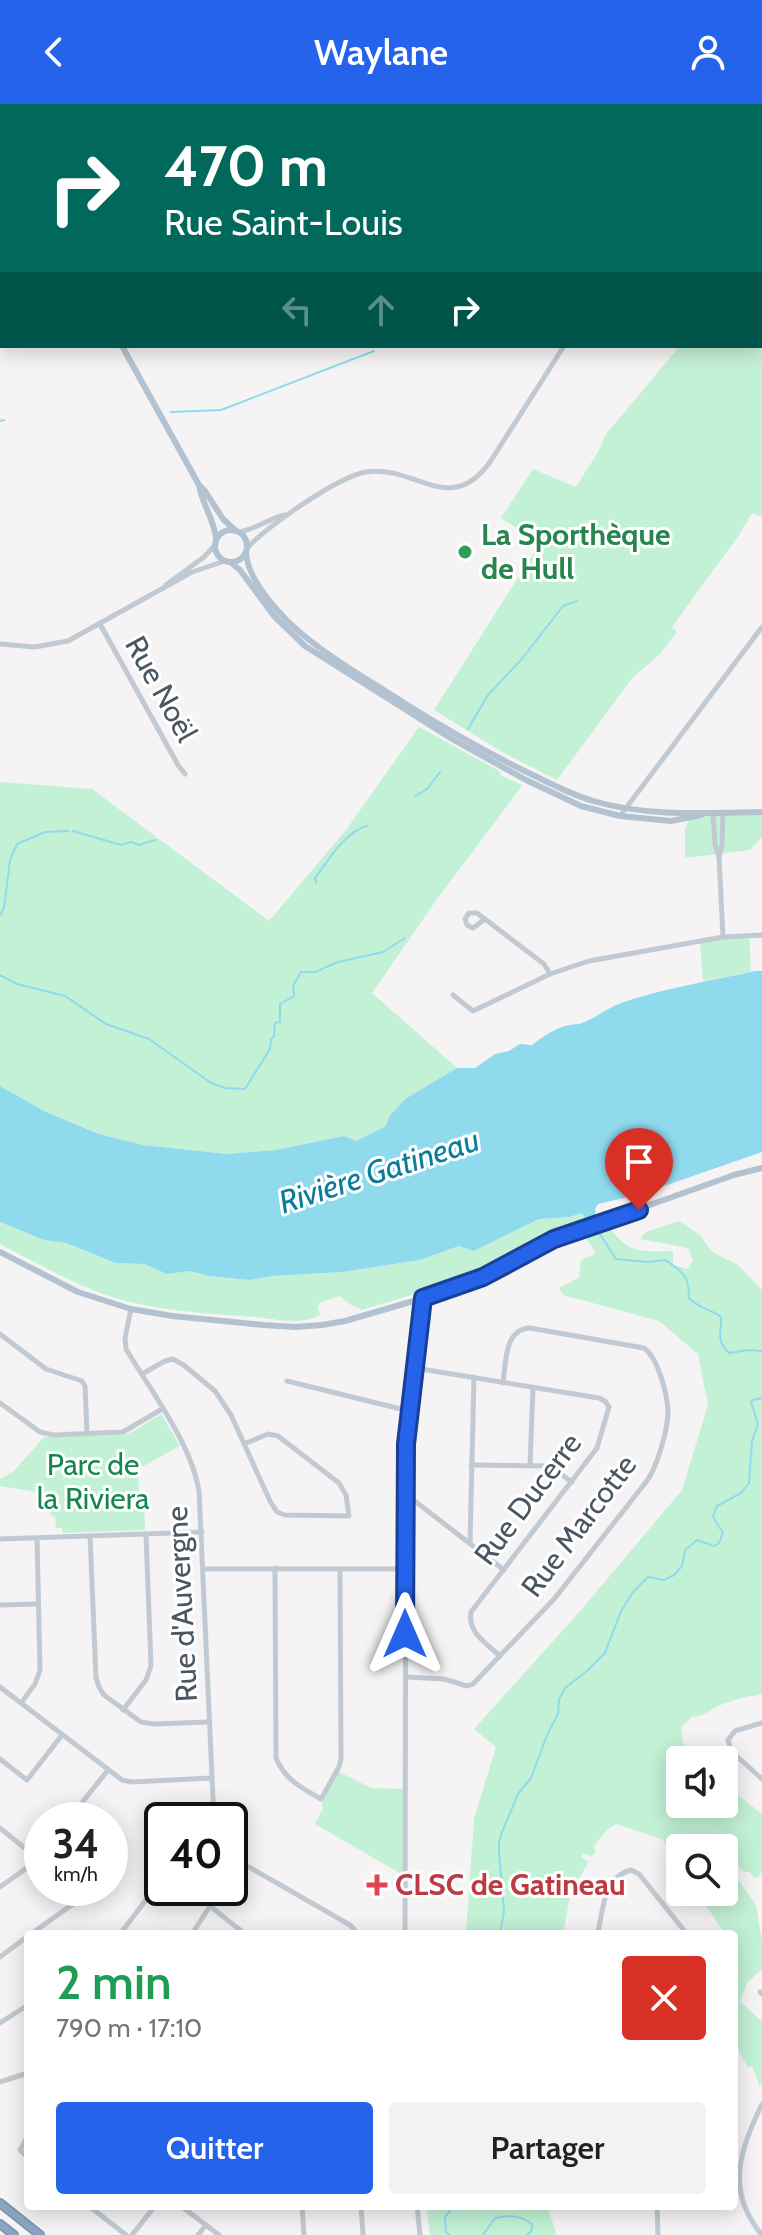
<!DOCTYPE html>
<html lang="fr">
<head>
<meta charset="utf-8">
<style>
	body { margin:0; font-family:Cabin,sans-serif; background:#f2f2f2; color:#202124; height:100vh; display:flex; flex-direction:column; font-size:30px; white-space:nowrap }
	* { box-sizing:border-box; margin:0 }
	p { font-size:26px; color:#757577 }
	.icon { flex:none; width:44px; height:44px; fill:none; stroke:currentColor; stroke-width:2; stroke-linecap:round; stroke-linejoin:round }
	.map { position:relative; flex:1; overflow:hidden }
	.panel { position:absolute; left:24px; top:1826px; width:714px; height:280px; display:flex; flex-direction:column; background:#fff; border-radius:8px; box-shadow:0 4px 20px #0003 }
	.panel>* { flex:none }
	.banner { position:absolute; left:0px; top:0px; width:762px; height:244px; box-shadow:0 4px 20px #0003; background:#00695c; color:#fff; overflow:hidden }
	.fabs { position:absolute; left:666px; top:1642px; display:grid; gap:16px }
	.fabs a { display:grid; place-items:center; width:72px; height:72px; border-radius:8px; background:#fff; box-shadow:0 4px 20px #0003; font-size:40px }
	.speed { position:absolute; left:24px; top:1698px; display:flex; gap:16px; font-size:40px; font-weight:700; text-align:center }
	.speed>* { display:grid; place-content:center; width:104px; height:104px; border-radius:50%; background:#fff; box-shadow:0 4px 20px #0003; line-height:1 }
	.speed small { font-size:20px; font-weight:400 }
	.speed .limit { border:4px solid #111; border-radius:12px; background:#fff; color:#111 }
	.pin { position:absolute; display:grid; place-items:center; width:68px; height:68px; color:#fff; margin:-82px -34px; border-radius:50% 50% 50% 0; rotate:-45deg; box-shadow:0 0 8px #0007 }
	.pin .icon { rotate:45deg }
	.me { position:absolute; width:88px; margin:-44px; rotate:0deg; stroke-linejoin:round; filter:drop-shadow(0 0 6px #0008) }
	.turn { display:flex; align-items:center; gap:28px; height:168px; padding:0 32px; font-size:36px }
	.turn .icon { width:104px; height:104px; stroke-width:2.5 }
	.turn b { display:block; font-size:56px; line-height:68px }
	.lanes { display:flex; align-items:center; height:76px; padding:0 32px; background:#0003; justify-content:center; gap:40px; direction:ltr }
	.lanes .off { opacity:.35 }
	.round { display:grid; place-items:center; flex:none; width:84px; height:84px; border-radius:8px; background:#f2f2f2 }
	.overview { display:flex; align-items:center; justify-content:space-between; height:136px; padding:0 32px }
	h1 { font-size:48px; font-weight:600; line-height:60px; color:#1e9e55 }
	.action { display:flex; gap:16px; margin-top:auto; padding:16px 32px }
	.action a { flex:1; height:92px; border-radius:8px; background:#2563eb; color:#fff; font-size:32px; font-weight:600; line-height:92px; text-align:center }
	.action a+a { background:#f2f2f2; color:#202124 }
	header { display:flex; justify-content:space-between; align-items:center; height:104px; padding:0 32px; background:#2563eb; color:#fff; font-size:36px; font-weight:600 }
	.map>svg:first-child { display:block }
</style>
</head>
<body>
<header><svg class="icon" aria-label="back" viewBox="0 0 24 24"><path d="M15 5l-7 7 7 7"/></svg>Waylane<svg class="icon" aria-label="person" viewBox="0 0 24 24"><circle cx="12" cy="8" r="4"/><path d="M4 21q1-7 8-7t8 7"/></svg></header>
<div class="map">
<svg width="762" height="2131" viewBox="0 0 762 2131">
	<rect width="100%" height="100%" fill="#f5f3f3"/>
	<g fill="#c3f1d5">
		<polygon points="762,146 762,413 752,409 739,431 672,523 677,528 659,551 633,573 557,676 504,649 434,606 540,439 501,414 533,365 576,383 598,348 606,330 680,242 760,242 760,147"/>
		<polygon points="419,623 501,668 500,671 522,681 510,698 437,795 372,889 457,964 405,995 386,1022 356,1037 343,1032 275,1046 227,1050 143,1041 100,1030 44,1007 0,982 0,678 92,685 269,817 346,726"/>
		<polygon points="762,708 762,733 750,746 685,754 685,724 690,714 709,710"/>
		<polygon points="749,831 751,868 703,877 700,837"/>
		<path d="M581 1109 588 1114 591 1120 555 1131 471 1173 362 1206 351 1201 339 1192 319 1199 318 1205 321 1210C303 1222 275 1215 255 1213 215 1210 173 1208 134 1199 86 1188 43 1162 0 1140V1118L44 1136 66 1139 116 1159 144 1160 167 1170 190 1167 208 1172 249 1176 273 1172 342 1168 420 1156 459 1142 474 1147 539 1115 570 1113Z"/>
		<path d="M679 1117 700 1131 712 1148 738 1161 762 1186V1590C746 1593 731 1596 716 1603 708 1607 702 1613 692 1613L681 1623C682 1634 684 1649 693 1656H680V1700H724V1680L762 1710V1767L758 1774 753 1773 750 1768H744L736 1760 730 1764 756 1801 762 1837V1865L747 1879 740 1897 762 1918V1979L760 1983 752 1962 748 1963 734 1939V1830H725L697 1788H724V1744H680V1762L662 1735 616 1720C608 1724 599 1735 594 1742L596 1748 592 1753 583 1749 581 1753 589 1758 571 1787 563 1830H466L474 1715 496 1643 474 1625 582 1505 682 1386 708 1301 698 1250 659 1217 563 1191 559 1184 579 1174 581 1156 596 1149 584 1131 610 1124C629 1151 642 1147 673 1147V1161L688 1165 693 1156 688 1144 640 1135 646 1128Z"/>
		<polygon points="161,1310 180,1342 138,1365 139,1388 144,1396 145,1426 63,1429 62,1424 56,1424 55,1413 51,1412 49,1390 0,1382 0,1375 14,1367 44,1333 123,1331 132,1328"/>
		<polygon points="337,1667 371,1684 406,1685 405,1772 315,1720 323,1704 321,1695"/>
		<polygon points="446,2102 547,2102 557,2131 430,2131 427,2107"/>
	</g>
	<path fill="#90daee" d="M755 867H762V1048L641 1090 598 1100 595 1105 596 1115 589 1117 581 1109 570 1113 539 1115 474 1147 459 1142 420 1156 342 1168 273 1172 249 1176 208 1172 190 1167 167 1170 144 1160 116 1159 66 1139 44 1136 0 1118V982L44 1007 99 1030 143 1041 227 1050 275 1046 344 1032 356 1037 386 1022 389 1013 405 995 457 964H475L495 950 509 947 520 940 532 941C542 933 557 923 570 921 578 919 574 922 582 919 596 914 607 904 621 899 665 884 710 877 755 867Z"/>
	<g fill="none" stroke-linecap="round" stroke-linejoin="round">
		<g stroke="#90daee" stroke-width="2">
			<polyline points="171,308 221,306 374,247"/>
			<polyline points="0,317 4,316"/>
			<polyline points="468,625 488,591 521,556 563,502 577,497"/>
			<polyline points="415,692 427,685 440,668"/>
			<polyline points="73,727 121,741 131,738 139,741 155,736"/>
			<path d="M316 779 315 774C329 756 344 728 367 722"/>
			<polyline points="0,811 4,804 10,756 17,740 45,728 68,727"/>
			<polyline points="324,864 338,858 383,848 405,834"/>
			<polyline points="0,871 17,880 65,892 106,920 149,935 211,979 225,984 245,985 270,945 271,935 274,932 275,919 280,918 280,900 294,892 293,882 301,868 316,868 322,865"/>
			<path d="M596 1124 616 1155 647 1158 665 1156C683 1168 689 1171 689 1194 699 1205 711 1205 721 1213 722 1229 715 1235 729 1249L749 1246 762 1247"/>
			<polyline points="500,1830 504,1807 499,1748 499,1738 502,1728 518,1690 531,1674 548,1629 558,1610 559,1596 565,1584 587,1567 605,1549 621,1507 634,1487 648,1473 664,1476 674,1471 682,1462 685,1446 697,1436 714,1442 719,1439 723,1429 713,1413 717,1402 741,1389 749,1379 752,1337 758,1320 751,1298 753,1296 762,1294"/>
			<polyline points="450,2131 446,2128 445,2113 454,2102"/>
			<path d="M483 2131 495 2114C509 2111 520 2111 532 2120V2126L527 2131"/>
		</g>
		<defs>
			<g id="highway">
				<polyline points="120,0 125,2"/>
				<polyline points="147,0 149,2"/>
				<polyline points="0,21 2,22"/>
				<polyline points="0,62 2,63"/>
				<polyline points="760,134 762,133"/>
				<polyline points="760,141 762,141"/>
				<polyline points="0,2099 40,2131"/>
				<polyline points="0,2120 14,2131"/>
			</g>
		</defs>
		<use href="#highway" stroke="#7690ad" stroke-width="10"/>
		<g stroke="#c1cad2" stroke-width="5">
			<polyline points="61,0 67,2"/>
			<polyline points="446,0 448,2"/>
			<polyline points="0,1 1,0"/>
			<path d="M239 428C257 425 269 414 285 411"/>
			<path d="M247 444C268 422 337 373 366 368 414 360 450 414 490 358L564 242"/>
			<polyline points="166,481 204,453 216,440"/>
			<polyline points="100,520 178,661 185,670"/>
			<polyline points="0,540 35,543 68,537 192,468 225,457"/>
			<polyline points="713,710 715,741 719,753 723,833"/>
			<polyline points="620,712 762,523"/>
			<polyline points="719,752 722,741 723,709"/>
			<polyline points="485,815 473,824 467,821 465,815 469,809 477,809 544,860 550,870"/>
			<polyline points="453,891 473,907 550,870 589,857 723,833 762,831"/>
			<path d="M131 1205 125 1234 126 1245C151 1287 191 1339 199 1387L214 1716"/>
			<polyline points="0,1230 46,1265 82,1277 85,1282 87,1330"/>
			<path d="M415 1264 599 1294 605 1297 609 1303 597 1344 471 1508C467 1528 487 1540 500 1552"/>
			<polyline points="142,1270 165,1257 173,1255 185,1262 215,1287 231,1311 270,1397 277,1408 285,1411 349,1412 346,1391 339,1379 278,1332 268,1330 244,1340"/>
			<polyline points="287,1277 409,1307"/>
			<polyline points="0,1299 40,1328 53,1331 123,1328 162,1305"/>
			<polyline points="471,1361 549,1362 572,1378"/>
			<polyline points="530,1361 533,1284"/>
			<polyline points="407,1391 504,1466"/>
			<polyline points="90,1432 96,1574 99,1583 104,1591 141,1618 154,1620 209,1618"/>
			<polyline points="0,1435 202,1428"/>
			<polyline points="470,1438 474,1273"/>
			<path d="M275 1464 276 1654C285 1676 302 1684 321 1695L339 1663 341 1655 340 1465"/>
			<polyline points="204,1465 406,1465"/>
			<polyline points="0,1501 38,1500"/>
			<path d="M406 1573 444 1575 467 1582 473 1580 555 1494 646 1378C657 1364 668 1325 668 1307 667 1289 658 1254 644 1244L530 1224C504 1225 506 1259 503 1279"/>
			<polyline points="0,1583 122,1676 132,1678 211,1674"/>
			<polyline points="21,1599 35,1580 40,1566 37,1434"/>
			<polyline points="123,1606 146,1576 151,1562 146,1430"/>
			<polyline points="762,1619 735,1627 728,1636 731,1647 762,1675"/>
			<polyline points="0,1655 27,1676 62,1631"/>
			<polyline points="68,1716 108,1666"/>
			<polyline points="0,1724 38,1755"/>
			<polyline points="230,1761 249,1763 350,1821 354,1825 355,1830"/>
			<polyline points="0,1783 28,1763 42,1750"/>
			<polyline points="210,1802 245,1830"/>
			<polyline points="31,1830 73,1800 87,1784"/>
			<polyline points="120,1830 158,1780 157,1734 162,1734"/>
			<polyline points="192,1830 210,1802 215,1784"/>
			<polyline points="405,1830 406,1340 423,1194"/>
			<path d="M598 1830C602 1807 604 1773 631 1766L639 1770 687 1830"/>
			<polyline points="0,1853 28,1832"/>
			<polyline points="760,1888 762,1890"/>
			<polyline points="0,1919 28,1901"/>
			<polyline points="0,1978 28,1969"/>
			<polyline points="28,2032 20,2046 28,2054"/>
			<polyline points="89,2102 126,2131"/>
			<polyline points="181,2102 219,2131"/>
			<polyline points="302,2102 304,2131"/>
			<polyline points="361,2102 363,2131"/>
			<polyline points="417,2102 420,2131"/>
			<polyline points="657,2102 658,2131"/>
			<polyline points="132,2131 155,2102"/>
			<polyline points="198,2131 206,2121"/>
			<path d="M762 2131C725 2087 740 2046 762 2000"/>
		</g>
		<g stroke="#b3c2d1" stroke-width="6">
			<polyline points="0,30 2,34"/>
			<polyline points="122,242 199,381 205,387 223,415 236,427"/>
			<path d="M199 381C202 400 214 415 216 434"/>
			<circle cx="231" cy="442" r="16"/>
			<path d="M246 448C247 478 285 517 308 535 338 559 372 578 404 599 447 626 491 651 537 673 555 682 573 691 593 697 648 713 705 709 762 708"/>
			<polyline points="230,458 240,466 274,512 305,542 452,635 526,676 581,702 620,712 671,717 701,711"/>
			<polyline points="0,1148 78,1188 131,1205 172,1212 263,1221 295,1223 322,1221 345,1217 458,1184 493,1168 554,1135 734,1071 762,1064"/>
		</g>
		<use href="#highway" stroke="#8ba5c1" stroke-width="7"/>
		<defs>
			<polyline id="highway-bridge" points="0,14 2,14"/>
		</defs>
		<use href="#highway-bridge" stroke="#7690ad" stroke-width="10" stroke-linecap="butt"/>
		<use href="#highway-bridge" stroke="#8ba5c1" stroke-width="7"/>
	</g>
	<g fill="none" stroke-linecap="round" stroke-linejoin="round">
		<defs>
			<polyline id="route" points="405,1530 406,1340 423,1194 483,1173 554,1135 639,1106"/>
		</defs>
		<use href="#route" stroke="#184099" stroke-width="20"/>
		<use href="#route" stroke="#2563eb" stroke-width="14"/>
	</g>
	<circle fill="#2e9e5b" stroke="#fff" stroke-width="3" cx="465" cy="448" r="8"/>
	<path fill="#e0444e" stroke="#fff" stroke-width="3" d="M373 1769h8v8h8v8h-8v8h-8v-8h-8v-8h8z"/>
	<g text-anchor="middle" stroke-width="6" stroke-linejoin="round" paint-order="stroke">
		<g font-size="30" font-weight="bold" fill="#27864d" stroke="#fff" text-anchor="start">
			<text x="481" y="441">La Sporthèque<tspan x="481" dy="34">de Hull</tspan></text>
		</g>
		<g font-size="30" fill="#4a5661" stroke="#fff">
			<text transform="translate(161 585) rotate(61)" y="10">Rue Noël</text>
			<text transform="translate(528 1395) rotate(-53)" y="10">Rue Ducerre</text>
			<text transform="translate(579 1422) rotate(-53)" y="10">Rue Marcotte</text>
			<text transform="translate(182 1500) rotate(-93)" y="10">Rue d'Auvergne</text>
		</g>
		<g font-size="30" fill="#17864f" stroke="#fff">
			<text x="93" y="1371">Parc de<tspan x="93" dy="34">la Riviera</tspan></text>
		</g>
		<g font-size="30" font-weight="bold" fill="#be3a42" stroke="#fff" text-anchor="start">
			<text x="395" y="1791">CLSC de Gatineau</text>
		</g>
		<g font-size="32" font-style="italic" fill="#0c7c9b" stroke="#fff">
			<text transform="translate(379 1067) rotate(-18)" y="11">Rivière Gatineau</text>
		</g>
	</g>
</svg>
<div class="fabs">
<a><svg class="icon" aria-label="sound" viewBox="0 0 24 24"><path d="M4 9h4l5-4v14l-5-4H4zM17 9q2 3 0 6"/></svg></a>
<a><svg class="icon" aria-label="search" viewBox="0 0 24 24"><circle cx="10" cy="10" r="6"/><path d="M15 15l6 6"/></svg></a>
</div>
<div class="speed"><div>34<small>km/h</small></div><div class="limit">40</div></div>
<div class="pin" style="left:639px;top:1106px;background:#d93025"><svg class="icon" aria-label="arrive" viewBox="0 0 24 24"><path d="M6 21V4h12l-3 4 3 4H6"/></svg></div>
<svg class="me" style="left:405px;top:1530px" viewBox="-20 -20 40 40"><path d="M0-17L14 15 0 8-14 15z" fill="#2563eb" stroke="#fff" stroke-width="4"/></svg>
<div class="banner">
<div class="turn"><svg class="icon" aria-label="right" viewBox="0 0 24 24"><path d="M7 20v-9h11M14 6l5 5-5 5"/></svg><div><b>470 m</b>Rue Saint-Louis</div></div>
<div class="lanes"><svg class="icon off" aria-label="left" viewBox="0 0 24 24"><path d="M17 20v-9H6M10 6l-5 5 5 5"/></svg><svg class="icon off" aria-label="ahead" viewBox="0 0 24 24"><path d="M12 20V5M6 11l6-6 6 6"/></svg><svg class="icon" aria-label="right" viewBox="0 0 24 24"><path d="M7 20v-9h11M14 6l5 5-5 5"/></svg></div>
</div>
<section class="panel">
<div class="overview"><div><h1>2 min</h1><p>790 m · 17:10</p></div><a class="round" style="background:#d93025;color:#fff"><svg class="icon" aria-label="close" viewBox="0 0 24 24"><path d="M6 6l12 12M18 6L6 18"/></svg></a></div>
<div class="action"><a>Quitter</a><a>Partager</a></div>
</section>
</div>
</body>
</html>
